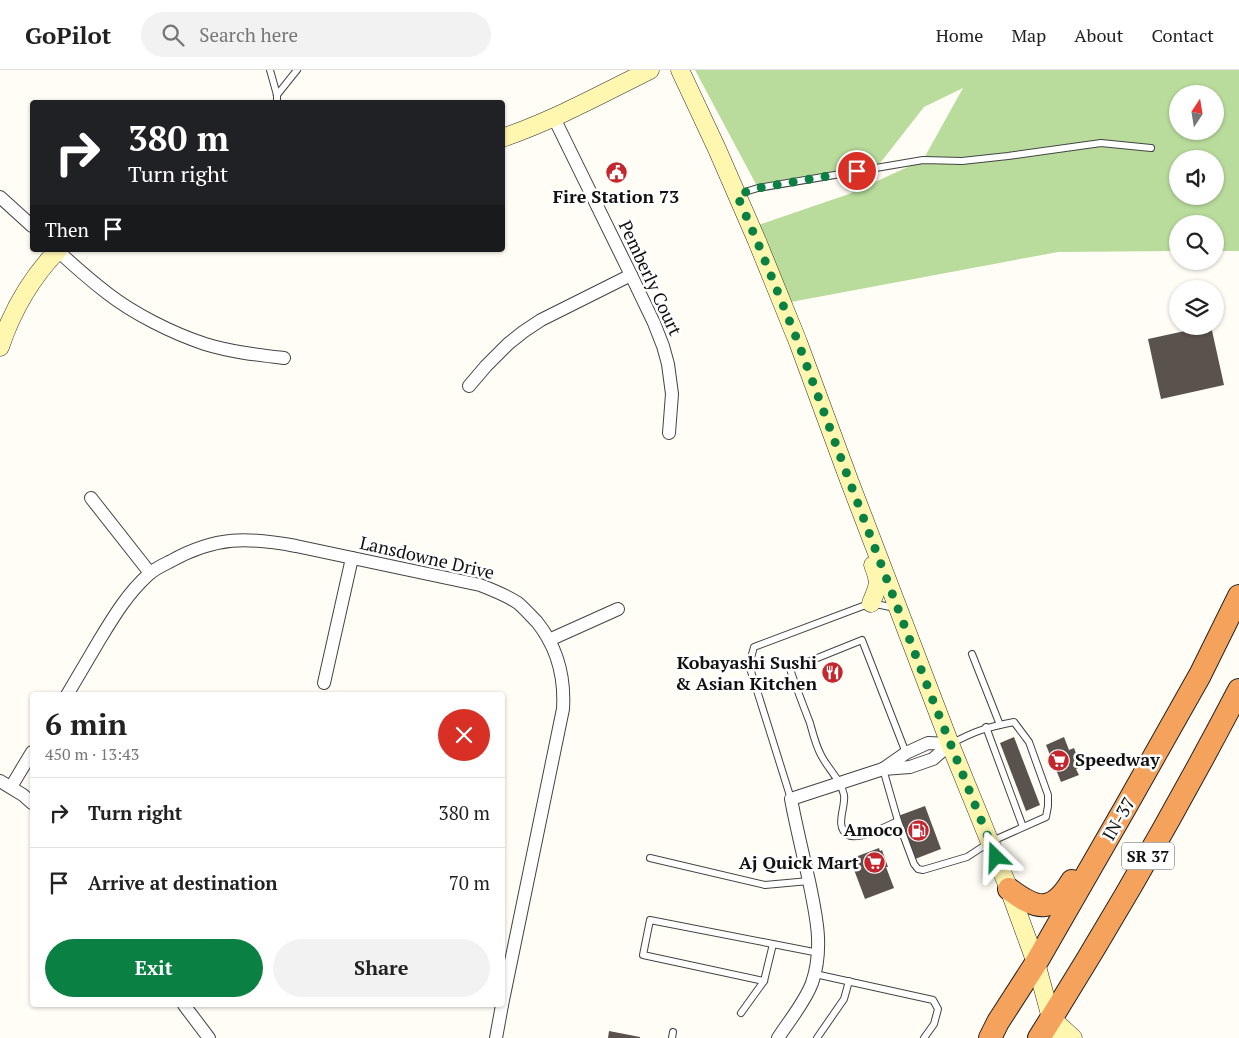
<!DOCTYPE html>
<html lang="en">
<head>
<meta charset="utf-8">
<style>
	body { margin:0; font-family:"PT Serif",serif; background:#f2f2f2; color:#222; height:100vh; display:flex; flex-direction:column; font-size:19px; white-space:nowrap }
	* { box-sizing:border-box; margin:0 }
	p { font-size:16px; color:#767676 }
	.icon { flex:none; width:28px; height:28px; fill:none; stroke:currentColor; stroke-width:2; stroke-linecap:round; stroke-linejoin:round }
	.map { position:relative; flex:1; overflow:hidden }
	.panel { position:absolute; left:30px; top:622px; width:475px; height:315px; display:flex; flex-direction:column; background:#fff; border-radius:5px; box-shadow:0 1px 4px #0004 }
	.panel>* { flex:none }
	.top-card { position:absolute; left:30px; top:30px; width:475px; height:152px; border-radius:5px; box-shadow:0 1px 4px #0004; background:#202124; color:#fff; overflow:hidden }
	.needle { width:32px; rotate:12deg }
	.tools { position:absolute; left:1169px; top:15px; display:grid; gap:10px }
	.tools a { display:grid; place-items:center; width:55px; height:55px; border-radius:50%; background:#fff; box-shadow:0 1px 4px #0004; font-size:25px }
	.pin { position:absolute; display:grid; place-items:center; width:42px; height:42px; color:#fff; margin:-21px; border:2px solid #fff; border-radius:50%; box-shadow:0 1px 5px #0007 }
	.me { position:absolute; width:55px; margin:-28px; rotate:338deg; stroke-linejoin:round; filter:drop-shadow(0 0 4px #0008) }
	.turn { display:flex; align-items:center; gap:18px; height:105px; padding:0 15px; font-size:22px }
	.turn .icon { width:65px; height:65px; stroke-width:2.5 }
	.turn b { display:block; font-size:35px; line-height:42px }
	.then { display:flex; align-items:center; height:48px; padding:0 15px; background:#0003; gap:10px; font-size:19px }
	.round { display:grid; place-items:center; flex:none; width:52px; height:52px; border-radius:26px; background:#f2f2f2 }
	.overview { display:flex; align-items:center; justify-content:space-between; height:85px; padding:0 15px }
	h1 { font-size:30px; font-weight:800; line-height:38px }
	.button { display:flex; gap:10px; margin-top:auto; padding:10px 15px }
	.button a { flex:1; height:58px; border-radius:30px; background:#0b8043; color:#fff; font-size:20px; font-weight:800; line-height:58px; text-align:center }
	.button a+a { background:#f2f2f2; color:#222 }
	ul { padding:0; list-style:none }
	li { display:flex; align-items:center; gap:15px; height:70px; padding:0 15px; border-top:1px solid #e0e0e0 }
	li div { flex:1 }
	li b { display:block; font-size:19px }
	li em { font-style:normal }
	header { display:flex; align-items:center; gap:30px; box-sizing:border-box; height:70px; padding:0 25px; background:#fff; border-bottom:1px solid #e0e0e0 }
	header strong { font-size:24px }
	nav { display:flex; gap:28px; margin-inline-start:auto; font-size:18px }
	.search { width:350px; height:45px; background:#f2f2f2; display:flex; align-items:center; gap:12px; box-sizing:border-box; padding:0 18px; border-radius:28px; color:#767676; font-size:19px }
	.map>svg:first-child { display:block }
</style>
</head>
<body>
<header>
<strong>GoPilot</strong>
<div class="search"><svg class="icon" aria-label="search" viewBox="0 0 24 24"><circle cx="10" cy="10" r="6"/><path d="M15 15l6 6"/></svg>Search here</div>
<nav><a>Home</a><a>Map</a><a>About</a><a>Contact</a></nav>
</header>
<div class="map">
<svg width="1239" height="968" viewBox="0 0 1239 968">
	<rect width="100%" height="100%" fill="#fffdf5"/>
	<path fill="#b9dc9c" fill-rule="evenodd" d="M695 0H1239V181H1215V154H1178L1177 181 1058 182 791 232 758 155 849 124 923 90 963 18 924 37 877 97 758 118ZM1178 24H1215V61H1178ZM1178 89H1215V126H1178Z"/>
	<g fill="#5a524d">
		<polygon points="1208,256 1211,256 1224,315 1161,329 1148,269"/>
		<polygon points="1014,667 1040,735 1026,741 1000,673"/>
		<polygon points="1064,667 1069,680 1074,678 1081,697 1076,699 1079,705 1061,712 1046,675"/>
		<polygon points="925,736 941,779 915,789 898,746"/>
		<polygon points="879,778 880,781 882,780 888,797 886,797 894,818 865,829 850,789"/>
		<polygon points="609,961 640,967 640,968 608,968"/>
	</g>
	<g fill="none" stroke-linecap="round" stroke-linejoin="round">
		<defs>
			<g id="lane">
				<polyline points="270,0 277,25 277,32"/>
				<polyline points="277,25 297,0"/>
				<polyline points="738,124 758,118 923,90 962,91 1008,86 1101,73 1151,78"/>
				<polyline points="972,584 1000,655"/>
				<polyline points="986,657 1023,757"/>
				<path d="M883 699 898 751 914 794 918 799 923 800 967 787 990 772 1046 747 1048 736V725L1029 672 1014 652C988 657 974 661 951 674"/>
				<polyline points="791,729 749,595 754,577 871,533 895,538"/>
				<path d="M898 751C887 756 858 771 848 765 834 757 846 737 844 725 841 710 828 699 821 685 816 676 813 664 810 653 803 635 796 617 790 599L862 570 906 683"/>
				<polyline points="650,788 765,815 809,811"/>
				<polyline points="773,874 764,911 643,885 650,850 819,883"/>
				<polyline points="815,904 933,930 938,939 934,954 924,968"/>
				<polyline points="741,943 764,911"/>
				<polyline points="672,968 673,962"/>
				<polyline points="817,968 844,929 849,911"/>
			</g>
			<g id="street">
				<polyline points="554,48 631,205 654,253 663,276 668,294 672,324 669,363"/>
				<polyline points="0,127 32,156"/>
				<path d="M57 180C73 195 89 209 107 223 134 244 172 263 205 274 231 282 258 285 284 288"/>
				<polyline points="469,316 486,296 508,274 523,262 541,250 631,205"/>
				<polyline points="91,428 150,503"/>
				<polyline points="549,570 618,539"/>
				<polyline points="324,613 352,488"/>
				<path d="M67 625C78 606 89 588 100 569 114 546 128 523 148 505 154 499 163 495 171 491 216 466 247 467 296 476L480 515C493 520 506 525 518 533 525 539 531 546 537 552 557 577 565 607 563 639L502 935"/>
				<polyline points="883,699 906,683 928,673 950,674"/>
				<polyline points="0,711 23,725 32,733"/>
				<polyline points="11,717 32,682"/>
				<polyline points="184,935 209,968"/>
				<polyline points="496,968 502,935"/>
				<path d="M778 968C789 951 805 932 812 913 824 878 816 845 809 811 803 784 796 756 791 729L883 699 910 697 933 689 950 674"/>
			</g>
			<g id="secondary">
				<polyline points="680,0 717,79 757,171 798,272 849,410 950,674 1009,819 1036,893 1051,948 1054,968"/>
				<path d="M502 68C554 50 602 24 650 0"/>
				<path d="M0 277C12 241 31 208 58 180"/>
				<path d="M871 533C879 515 880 512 873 495"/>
				<polyline points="1051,948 1073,968"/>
			</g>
			<g id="highway">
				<path d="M1009 819C1037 840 1052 844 1072 811"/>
				<polyline points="990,968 998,952 1036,893 1125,738 1200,605 1239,526"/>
				<path d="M1039 968C1110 855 1177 739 1239 620"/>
			</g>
		</defs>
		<use href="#lane" stroke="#444" stroke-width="8"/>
		<use href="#street" stroke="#444" stroke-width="14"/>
		<use href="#secondary" stroke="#333" stroke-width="19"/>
		<use href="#highway" stroke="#222" stroke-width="24"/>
		<use href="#lane" stroke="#fff" stroke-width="6"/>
		<use href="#street" stroke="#fff" stroke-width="12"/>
		<use href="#secondary" stroke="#fff6b0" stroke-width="18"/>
		<use href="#highway" stroke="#f5a25d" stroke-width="22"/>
	</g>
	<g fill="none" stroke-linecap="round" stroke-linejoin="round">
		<polyline stroke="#0b8043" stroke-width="9" stroke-dasharray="0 16.2" points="857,101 758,118 737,125 757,171 798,272 849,410 930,623 996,787"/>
	</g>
	<defs>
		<symbol id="civic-disc" viewBox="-11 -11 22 22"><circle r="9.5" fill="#c4262e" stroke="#fff"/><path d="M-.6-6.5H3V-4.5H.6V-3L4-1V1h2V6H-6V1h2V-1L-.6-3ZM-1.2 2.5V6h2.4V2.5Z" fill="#fff"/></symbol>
		<symbol id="restaurant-disc" viewBox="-11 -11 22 22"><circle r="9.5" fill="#c4262e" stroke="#fff"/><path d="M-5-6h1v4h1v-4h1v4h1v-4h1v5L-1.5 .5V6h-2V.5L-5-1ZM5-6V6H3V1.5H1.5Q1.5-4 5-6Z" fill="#fff"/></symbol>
		<symbol id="supermarket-disc" viewBox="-11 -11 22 22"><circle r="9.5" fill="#c4262e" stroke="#fff"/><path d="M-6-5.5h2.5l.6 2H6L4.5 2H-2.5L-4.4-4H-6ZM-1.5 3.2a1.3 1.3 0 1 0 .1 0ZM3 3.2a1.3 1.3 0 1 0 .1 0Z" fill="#fff"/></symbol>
		<symbol id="fuel-disc" viewBox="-11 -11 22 22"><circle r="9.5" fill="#c4262e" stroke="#fff"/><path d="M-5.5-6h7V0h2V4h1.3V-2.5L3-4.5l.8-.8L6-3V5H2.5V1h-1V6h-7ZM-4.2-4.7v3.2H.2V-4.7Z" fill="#fff"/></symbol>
	</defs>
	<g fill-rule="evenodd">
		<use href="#civic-disc" x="604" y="90" width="25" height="25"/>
		<use href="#restaurant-disc" x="820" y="590" width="25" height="25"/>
		<use href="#supermarket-disc" x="1046" y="678" width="25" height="25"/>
		<use href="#fuel-disc" x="906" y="748" width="25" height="25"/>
		<use href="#supermarket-disc" x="862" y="780" width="25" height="25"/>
	</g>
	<g text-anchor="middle" stroke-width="5" stroke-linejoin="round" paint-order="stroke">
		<rect fill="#fff" stroke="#585858" stroke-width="1" x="1122" y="772.5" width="52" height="27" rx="4"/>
		<g font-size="16" font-weight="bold" fill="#111">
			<text x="1148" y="792">SR 37</text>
		</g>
		<g font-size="18" font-weight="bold" fill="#111" stroke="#fff" text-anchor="end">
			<text x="616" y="133" text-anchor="middle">Fire Station 73</text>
			<text x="817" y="599">Kobayashi Sushi<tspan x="817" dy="21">&amp; Asian Kitchen</tspan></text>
			<text x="1075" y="696" text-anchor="start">Speedway</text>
			<text x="903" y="766">Amoco</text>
			<text x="859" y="799">Aj Quick Mart</text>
		</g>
		<g font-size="18" fill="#111" stroke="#fff">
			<text transform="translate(650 208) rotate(65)" y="6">Pemberly Court</text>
			<text transform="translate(427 488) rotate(13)" y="6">Lansdowne Drive</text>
			<text transform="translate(1119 749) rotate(-60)" y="6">IN-37</text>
		</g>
	</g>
</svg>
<div class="tools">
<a><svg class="needle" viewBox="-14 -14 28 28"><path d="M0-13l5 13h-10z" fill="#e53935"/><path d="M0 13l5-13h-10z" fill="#767676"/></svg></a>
<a><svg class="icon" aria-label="sound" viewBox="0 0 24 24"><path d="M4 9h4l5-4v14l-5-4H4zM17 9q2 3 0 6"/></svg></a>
<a><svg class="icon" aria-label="search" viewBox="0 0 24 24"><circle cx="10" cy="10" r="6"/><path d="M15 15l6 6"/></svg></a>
<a><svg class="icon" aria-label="layers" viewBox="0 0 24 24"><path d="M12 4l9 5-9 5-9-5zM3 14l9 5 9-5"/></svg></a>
</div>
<div class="pin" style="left:857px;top:101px;background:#d93025"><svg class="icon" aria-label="arrive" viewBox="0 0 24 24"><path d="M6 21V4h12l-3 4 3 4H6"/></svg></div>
<svg class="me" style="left:996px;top:787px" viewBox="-20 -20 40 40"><path d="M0-17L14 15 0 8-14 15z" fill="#0b8043" stroke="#fff" stroke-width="4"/></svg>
<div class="top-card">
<div class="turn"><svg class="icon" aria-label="right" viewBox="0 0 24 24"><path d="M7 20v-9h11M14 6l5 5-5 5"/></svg><div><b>380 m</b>Turn right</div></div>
<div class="then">Then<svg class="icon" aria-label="arrive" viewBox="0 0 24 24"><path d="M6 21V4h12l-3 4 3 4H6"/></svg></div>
</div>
<section class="panel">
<div class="overview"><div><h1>6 min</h1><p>450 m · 13:43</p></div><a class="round" style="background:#d93025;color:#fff"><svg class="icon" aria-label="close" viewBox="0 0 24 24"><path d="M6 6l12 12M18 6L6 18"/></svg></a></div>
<ul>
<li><svg class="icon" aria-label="right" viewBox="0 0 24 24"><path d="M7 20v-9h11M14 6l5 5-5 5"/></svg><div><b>Turn right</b></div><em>380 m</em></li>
<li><svg class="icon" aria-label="arrive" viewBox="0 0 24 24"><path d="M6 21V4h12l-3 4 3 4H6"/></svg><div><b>Arrive at destination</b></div><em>70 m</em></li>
</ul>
<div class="button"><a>Exit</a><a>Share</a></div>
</section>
</div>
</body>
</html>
